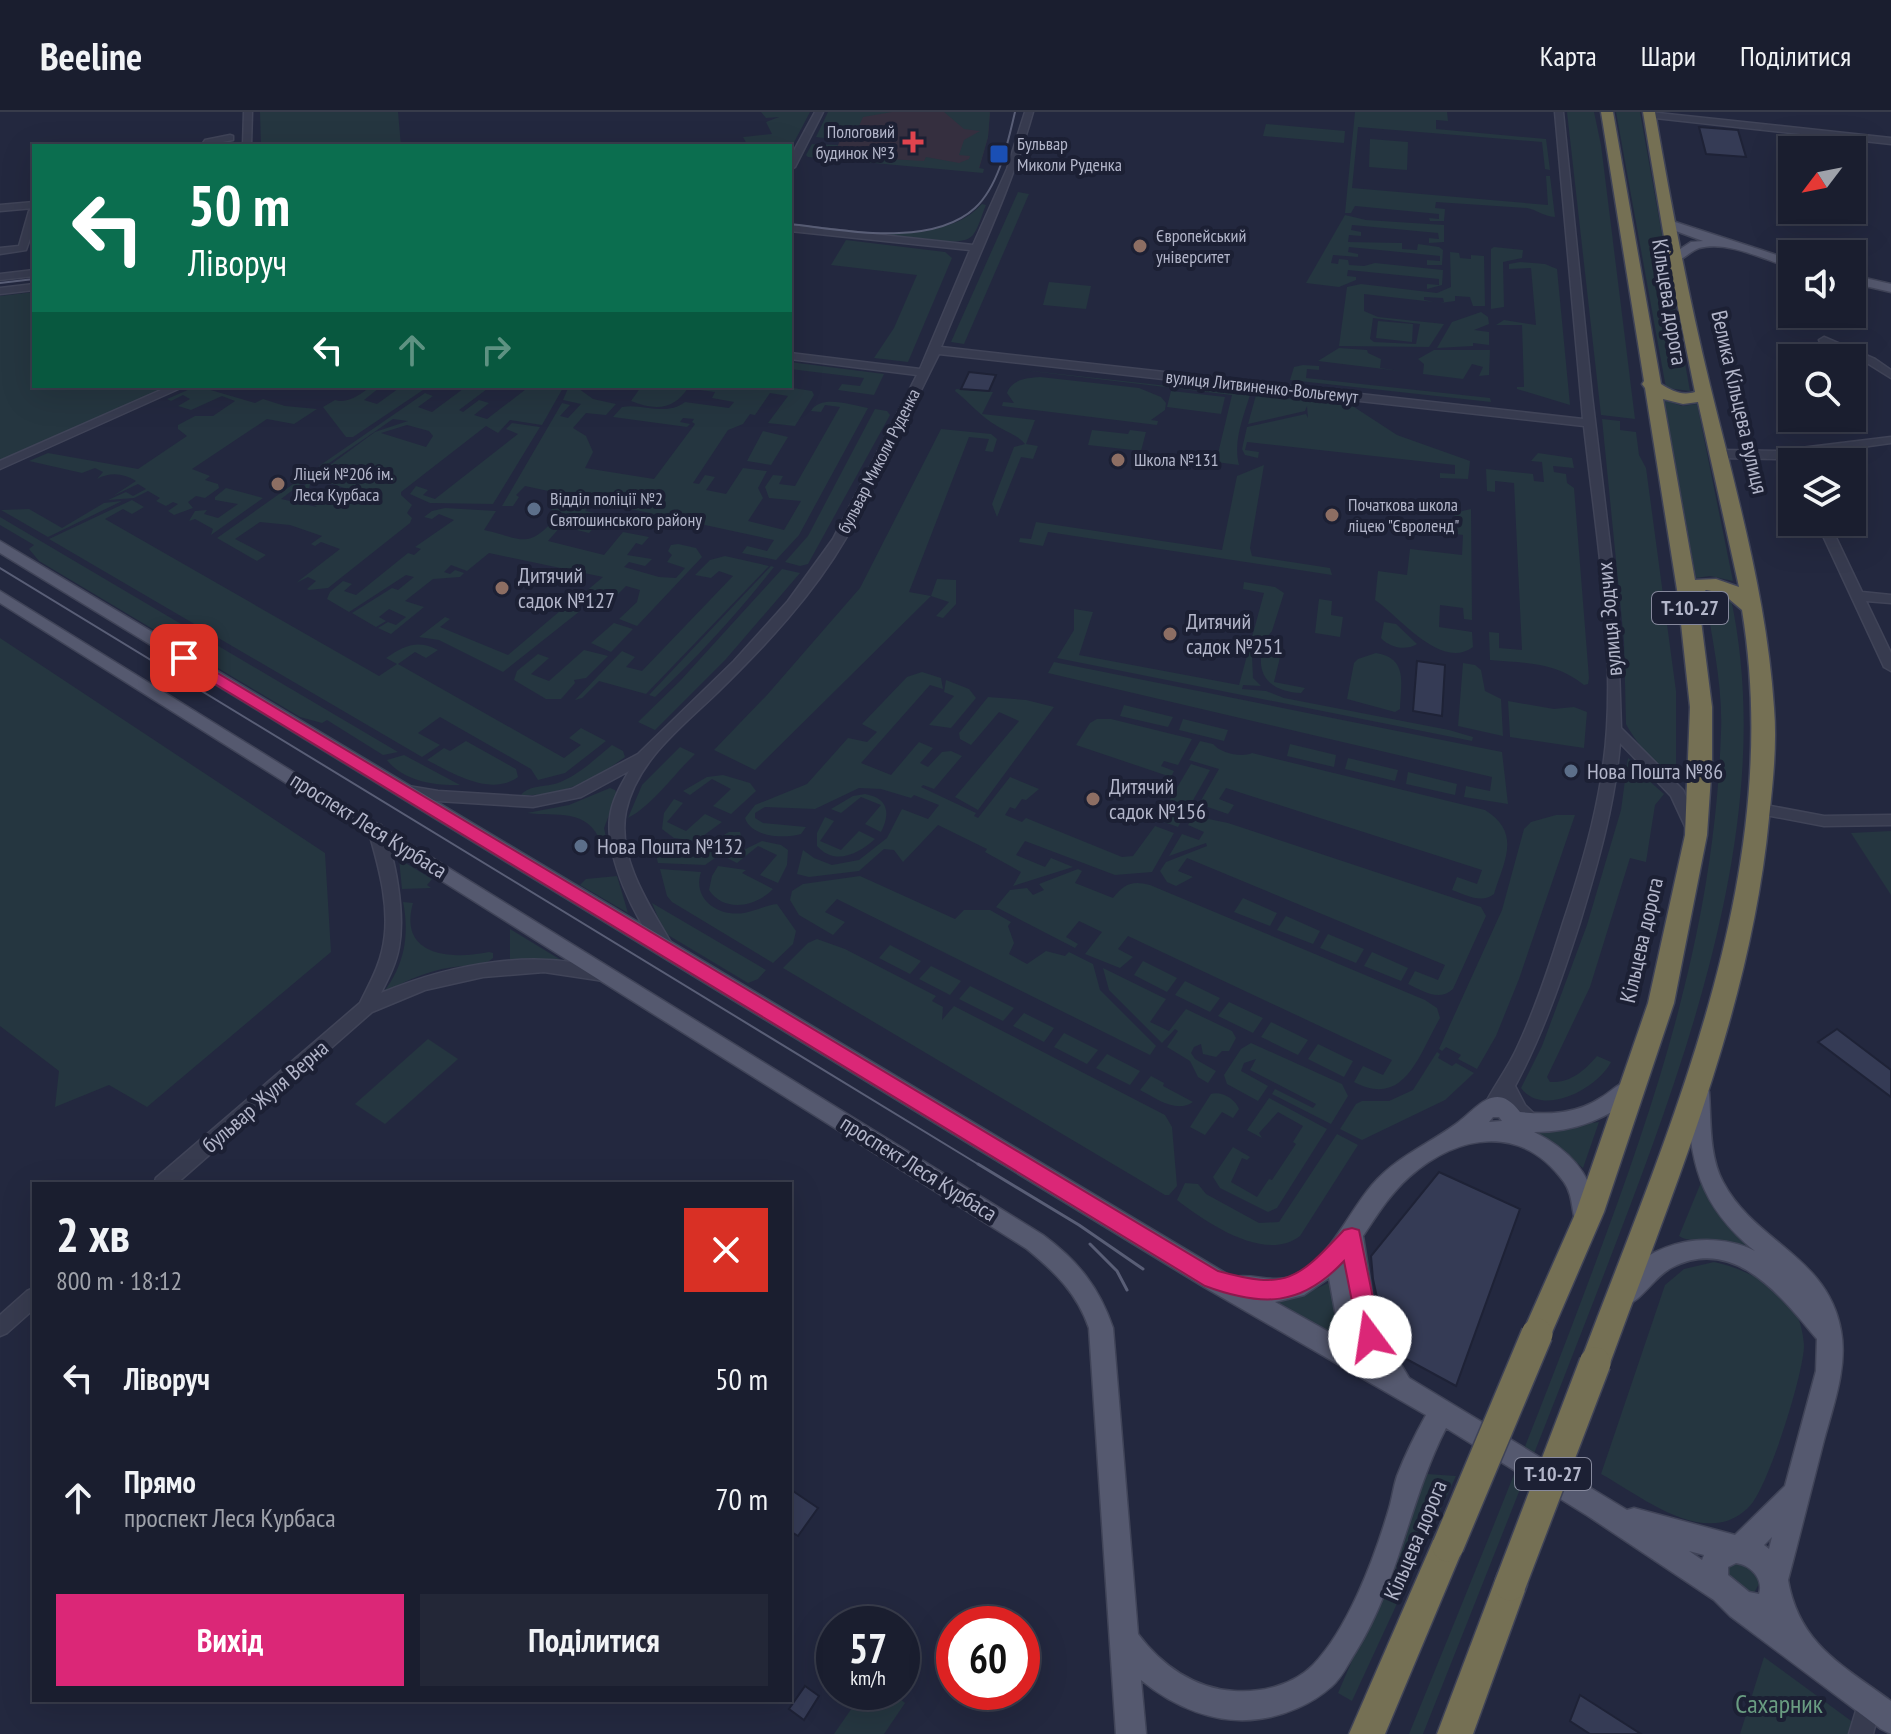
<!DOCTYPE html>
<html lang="uk">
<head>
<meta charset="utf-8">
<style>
	body { margin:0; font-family:"PT Sans Narrow",sans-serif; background:#232737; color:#f1f3f6; height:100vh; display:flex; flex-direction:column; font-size:30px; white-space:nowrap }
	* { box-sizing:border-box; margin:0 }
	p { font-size:26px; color:#9fa2aa }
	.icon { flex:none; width:44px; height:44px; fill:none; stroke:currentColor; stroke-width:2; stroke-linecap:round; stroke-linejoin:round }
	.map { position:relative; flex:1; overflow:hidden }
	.details { position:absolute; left:32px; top:1070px; width:760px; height:520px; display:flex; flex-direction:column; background:#1a1e2f; border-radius:0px; box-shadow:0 8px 32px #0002,0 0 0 2px #383c4b }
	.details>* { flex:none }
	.hud { position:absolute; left:32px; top:32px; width:760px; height:244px; border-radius:0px; box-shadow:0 8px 32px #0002,0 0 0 2px #383c4b; background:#0b6e4f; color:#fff; overflow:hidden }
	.needle { width:52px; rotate:238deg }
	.buttons { position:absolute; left:1778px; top:24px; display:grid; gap:16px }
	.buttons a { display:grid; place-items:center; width:88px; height:88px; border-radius:0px; background:#1a1e2f; box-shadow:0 8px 32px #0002,0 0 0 2px #383c4b; font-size:40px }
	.speed { position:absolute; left:816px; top:1494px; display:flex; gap:16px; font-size:40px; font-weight:700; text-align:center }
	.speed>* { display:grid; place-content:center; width:104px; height:104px; border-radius:50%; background:#1a1e2f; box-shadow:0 8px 32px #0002,0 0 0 2px #383c4b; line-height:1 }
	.speed small { font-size:20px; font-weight:400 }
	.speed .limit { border:12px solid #d22; background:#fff; color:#111 }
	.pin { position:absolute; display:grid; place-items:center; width:68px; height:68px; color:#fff; margin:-34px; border-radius:16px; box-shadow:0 4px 12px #0006 }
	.me { position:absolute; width:88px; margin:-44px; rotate:346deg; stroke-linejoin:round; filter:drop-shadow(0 0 6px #0008) }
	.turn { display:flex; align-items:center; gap:28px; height:168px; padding:0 24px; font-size:36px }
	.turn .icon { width:104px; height:104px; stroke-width:2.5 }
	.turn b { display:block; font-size:56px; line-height:68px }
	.lanes { display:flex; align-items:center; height:76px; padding:0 24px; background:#0003; justify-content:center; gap:40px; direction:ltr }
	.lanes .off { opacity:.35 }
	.round { display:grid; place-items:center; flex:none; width:84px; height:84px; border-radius:0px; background:#232737 }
	.overview { display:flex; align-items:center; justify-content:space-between; height:136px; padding:0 24px }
	h1 { font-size:48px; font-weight:600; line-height:60px }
	.cta { display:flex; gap:16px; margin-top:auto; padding:16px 24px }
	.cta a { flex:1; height:92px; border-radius:0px; background:#db2777; color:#fff; font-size:32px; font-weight:600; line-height:92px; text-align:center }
	.cta a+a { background:#232737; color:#f1f3f6 }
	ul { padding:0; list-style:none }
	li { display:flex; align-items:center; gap:24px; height:120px; padding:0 24px }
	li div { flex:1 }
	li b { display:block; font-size:30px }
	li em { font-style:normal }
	header { display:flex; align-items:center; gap:48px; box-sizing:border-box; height:112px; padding:0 40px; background:#1a1e2f; border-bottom:2px solid #383c4b }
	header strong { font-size:38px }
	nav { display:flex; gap:44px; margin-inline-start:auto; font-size:28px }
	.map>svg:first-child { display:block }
</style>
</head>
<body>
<header>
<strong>Beeline</strong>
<nav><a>Карта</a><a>Шари</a><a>Поділитися</a></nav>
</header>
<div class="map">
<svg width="1891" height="1622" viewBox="0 0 1891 1622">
	<rect width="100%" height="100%" fill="#23283f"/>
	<polygon fill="#352f3f" points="853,0 990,0 988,25 979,57 833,44"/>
	<g fill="#253640" fill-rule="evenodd">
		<polygon points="260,0 398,0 401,34 261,34"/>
		<polygon points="761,0 810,0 790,38 790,34 748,34 743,25 772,22 766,10 779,5 766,6"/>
		<polygon points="828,0 892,0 863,5 855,23 841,28 816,25"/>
		<polygon points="944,0 990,0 988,25 979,56 984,57 983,61 808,45 806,43 812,32 838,33 833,44 924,49 926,45 959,51 969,47 970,44 959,43 964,28 980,19 964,17"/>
		<path d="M1355 0H1447L1448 9 1436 8V17L1546 27 1550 58 1545 57 1542 30 1358 15 1352 76 1548 93 1546 64H1550L1555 105C1543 104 1537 98 1527 96L1436 90 1435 96 1445 97 1444 109H1430L1429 106 1439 107V102L1355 94 1351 101H1345Z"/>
		<polygon points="1567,0 1594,0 1601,33 1635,307 1601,303"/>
		<polygon points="1616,0 1640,0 1690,279 1666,276"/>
		<polygon points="1266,12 1345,19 1344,31 1263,24"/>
		<polygon points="1370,27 1408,30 1407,58 1369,55"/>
		<polygon points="1018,80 1029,82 964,232 951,230"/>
		<path d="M982 92 986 93C982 102 979 115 973 123 961 138 901 125 882 124 917 117 954 122 982 92Z"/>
		<polygon points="1345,103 1366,108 1444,113 1444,130 1429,131 1429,126 1439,127 1438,121 1352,113 1351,118 1361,120 1361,124 1349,123 1348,130 1402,131 1402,137 1417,138 1418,132 1439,135 1443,138 1442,153 1427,153 1427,148 1440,149 1440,144 1349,135 1348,140 1358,142 1358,145 1333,143 1331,151 1338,152 1339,147 1348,148 1349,153 1364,154 1375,151 1443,158 1442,173 1427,177 1427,172 1439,173 1439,167 1348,158 1347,164 1356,165 1356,168 1339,175 1306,171"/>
		<polygon points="846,128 945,140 952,146 908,250 874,246 894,216 917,163 831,153"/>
		<polygon points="1494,135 1523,138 1522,146 1503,150 1504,195 1491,197 1491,137"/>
		<path d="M1450 140 1459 141 1460 146 1471 147V143L1484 144 1485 194H1473L1470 185 1455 184V189L1440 191 1444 190 1443 186 1424 185V188L1434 190 1364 182V199L1378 205 1444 212 1429 235 1339 234 1347 175 1361 172 1437 181 1451 175ZM1373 206 1420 212 1416 232 1374 230 1370 227Z"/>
		<polygon points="1520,150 1545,152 1557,157 1570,293 1517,277 1517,275 1524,275 1522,213 1496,213 1504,208 1536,213 1531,156 1509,157 1509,152"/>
		<polygon points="1049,170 1091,174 1086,197 1043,193"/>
		<polygon points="34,180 34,274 176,274 0,351 0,184"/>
		<polygon points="1481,200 1488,205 1489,212 1474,218 1489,220 1489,233 1473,231 1473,234 1437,236 1452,210"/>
		<polygon points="1378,209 1413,212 1412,230 1376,226"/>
		<polygon points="1339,236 1367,238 1368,241 1381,247 1380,256 1400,259 1318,249"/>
		<polygon points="1434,238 1490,238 1489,263 1479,264 1483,255 1472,252 1463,267 1423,262 1424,252 1418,247"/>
		<polygon points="790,250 884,262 874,283 838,278 842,272 860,274 864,266 790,257"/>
		<polygon points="1303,253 1319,254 1319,258 1307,257 1306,266 1490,286 1491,290 1290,268 1294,255"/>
		<path d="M1005 256 1250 283C1243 306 1233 329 1239 353L1216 350 1232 283Z"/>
		<path d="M1040 265 1139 276 1161 285 1166 291 1165 298 1151 308 1158 309 1157 313 1002 294 1003 290 1014 291 1007 281C1012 267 1027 266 1040 265Z"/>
		<path d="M197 274 255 291 263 287 285 294 317 297 294 312 267 307 192 357 210 364 205 368 218 372 219 376 205 386 196 384 188 390 193 396 174 403 168 399 178 392 173 390 166 394 156 389 160 386 148 379 134 386 108 388 126 380 133 384 146 377 138 372 113 384 136 369C123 361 110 360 97 367L103 360 95 356 82 361 29 349 48 341 138 357 187 324 178 317V313L195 304H213L235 289 222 284 191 298 178 294 190 287 183 283 171 289 167 287Z"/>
		<path d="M372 274 379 276 364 288 377 292 402 274 426 276 353 325H346L323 295 335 288C349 292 360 282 372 274Z"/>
		<path d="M467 274H491L459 298 463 300 479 288 489 291 474 303 487 307 530 274H564L542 313 510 308 498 321 486 314 401 380V383L412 393 407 401 412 406 410 411 328 476 309 478 307 477 316 469 308 465 296 471 340 437 321 430 315 434 311 432 322 424 290 413 260 410 235 427 266 443 257 449 217 426 306 363 310 365 281 387 317 395 302 385V378L307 370 375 320 408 309 393 307 322 356 319 354 425 281 433 284 418 295 432 300ZM407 313 429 319 433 324 426 335 381 321ZM318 367 362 382C347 394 321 398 308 383L310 372Z"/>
		<path d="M569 274H575L593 287 616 292 606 303 586 301 573 316 586 324 593 340 585 356 654 367 695 312 692 310 694 307 683 306 680 310 690 312 687 315 613 305 622 295C643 291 665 305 685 290L729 296 734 290 712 286 715 280 700 278 697 274H781L812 279 814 283 795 314 768 311 788 284 770 281 755 303 750 302 743 312 728 318 693 371 699 372 705 363 715 365 706 378 726 382 743 356 767 359 758 376 763 386 748 409 784 418 801 389 769 386 765 375 773 363 783 364 779 372 795 374 840 295 825 293 821 300 811 299C821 282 851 293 868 296L799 423 776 448 742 441 747 434 767 439 774 428 594 389 585 399 603 403 597 409 551 398 567 383 525 374 516 383 519 385 513 394H502L562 291 570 293 560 304 568 306 581 292 563 288Z"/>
		<path d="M665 274H689C675 298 656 299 631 289L641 275 662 278Z"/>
		<path d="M956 277 993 280 982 302 1035 308 1026 332 1038 334 1033 347 1021 345 997 405 992 392 1014 335 1025 332C1016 322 1008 321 997 314 981 305 969 290 955 279Z"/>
		<polygon points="1171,279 1225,285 1221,302 1167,295"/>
		<polygon points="1256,283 1351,293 1397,323 1470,349 1468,367 1440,366 1440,361 1455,362 1455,353 1247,330 1245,338 1259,340 1258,346 1245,343 1242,337 1247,315 1306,302 1308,306 1307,294 1305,299 1248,312"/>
		<polygon points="1664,288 1682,294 1697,292 1733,469 1710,464 1696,466"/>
		<polygon points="875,297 887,299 890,303 808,452 800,454 785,450 808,424"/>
		<path d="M1602 307 1620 309V318L1636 320 1639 343 1646 356 1676 579V662C1655 654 1637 632 1626 612L1624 529Z"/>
		<polygon points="512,311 540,315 493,392 430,391 410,382 416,374 428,378 423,383 435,387 518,322 506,317"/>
		<polygon points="941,317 991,322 997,327 993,340 985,339 989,327 969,325 909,480 931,484 937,467 956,468 956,492 943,506 936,504 949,490 931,484 755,658 714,638 767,583 860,476"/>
		<polygon points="1092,318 1128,322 1130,318 1146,320 1141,339 1088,333"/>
		<polygon points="763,319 788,325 771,353 747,349"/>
		<path d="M1538 341 1572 346 1574 356 1553 354 1554 360 1566 362 1567 371 1574 376 1589 566 1588 572 1584 573C1556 550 1525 551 1490 548L1489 520 1499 521V536L1522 538 1514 371 1495 369V380L1487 379 1486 357 1533 362 1534 369 1544 370 1542 350 1531 349Z"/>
		<polygon points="1264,353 1250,436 1252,444 1330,456 1332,463 1048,420 1043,434 1019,430 1020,426 1031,427 1036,410 1222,438 1237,364"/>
		<polygon points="226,376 263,386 211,423 213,417 195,407 189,409 195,399 207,398 204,402 218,406 238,392 215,388 215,385"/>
		<path d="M132 388 144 395 132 402 123 397 105 407 379 564 397 552 386 546C404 534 417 527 438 538L426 546 415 540 398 552 564 646 581 633 569 626 581 616 606 629 565 661 538 668 531 657 440 605 418 621 440 633 422 645 49 427Z"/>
		<polygon points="122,389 48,425 1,398 29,397 62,416 104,391"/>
		<path d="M445 396 496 399 484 418C524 427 527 438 557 405L596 413 589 421 561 414 548 429 604 443 623 420 649 425 642 433 636 431 627 443 652 447 645 454 629 450 624 455 659 465 676 466 685 456 667 450 672 443 668 439 671 433 678 432 696 436 702 445 637 514 619 507 637 490 640 478 626 474 617 483 587 493 577 487 603 465 489 441 467 459 451 453 444 460 450 462 455 458 464 461 460 465 433 467 405 489 424 495 391 522 378 516 388 510 396 513 406 505 389 497 379 505 386 509 376 515 352 501 392 476 398 478 414 465 406 463 349 500 327 487 330 480 343 469 352 472 344 479 356 483 408 441 414 443 421 437 415 435 454 408 439 402 432 407 424 405 432 399Z"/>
		<path d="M1471 397 1472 508 1464 507 1463 496 1440 493 1439 515 1472 520 1473 535C1441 559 1399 504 1375 488L1378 459 1407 463 1410 437 1462 443 1463 423 1443 420 1444 413H1451V407L1458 400Z"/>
		<polygon points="0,405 398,640 383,643 327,608 322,611 300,605 39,449 29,437 34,433 0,413"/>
		<polygon points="725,444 769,454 646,582 599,569 582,586 575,588 622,539 635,545 626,555 642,559 733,464 719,459 711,466 695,463 710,448"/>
		<path d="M771 454 774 455C738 501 698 545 655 585L649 583Z"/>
		<polygon points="782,457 800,461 726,547 655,618 638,610 680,569"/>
		<polygon points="1244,470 1275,475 1284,481 1272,519 1252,544 1253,566 1261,574 1243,573 1242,577 1266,579 1284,586 1449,618 1473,625 1472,629 1057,546 1074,518 1074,497 1093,500 1079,543 1239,573 1264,481 1243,477"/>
		<path d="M1709 481 1731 487C1780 716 1677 972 1596 1183 1539 1330 1481 1476 1423 1622H1409C1469 1475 1529 1328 1585 1179 1655 993 1714 822 1721 620 1723 574 1712 527 1705 482Z"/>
		<polygon points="1319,487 1332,489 1331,503 1343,505 1340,525 1315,521"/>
		<polygon points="572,494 580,499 503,560 439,528 419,525 445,505 450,507 440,515 508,543 560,499"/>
		<path d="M1384 510 1396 512 1417 532C1406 539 1390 536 1381 526Z"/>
		<polygon points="614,511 633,517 611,540 591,531"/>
		<polygon points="0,526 325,741 331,840 147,995 109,973 55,995 59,959 0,914"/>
		<path d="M1275 532 1283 533 1274 570 1305 576 1301 581C1279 580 1259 571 1261 545Z"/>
		<polygon points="584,538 608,544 586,566 574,568 575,571 561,587 546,587 514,568 517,559 538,542 549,546 531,562 549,569"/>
		<path d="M1376 541C1408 546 1401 571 1400 597L1395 600 1347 587 1354 551 1358 547Z"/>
		<polygon points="1054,550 1502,640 1508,692 1464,685 1466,674 1490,679 1492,665 1048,561"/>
		<polygon points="1463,551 1475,553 1481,558 1485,579 1501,587 1503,624 1458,614"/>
		<path d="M922 560 941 566 943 577 930 573 861 651 891 663 919 630 933 636 920 651 928 655 942 640 951 639 962 644 934 677 923 673 921 675 976 701 974 704 978 706 1010 665 1039 677 1026 688 1022 687 1015 697 1010 695 1005 703 1022 710 1026 706 1122 745 1133 744 1155 714 1174 721 1152 760 1115 763 1025 729 1016 743 1045 755 1051 746 1073 755 1013 774 1021 760 985 740 987 737 938 713 903 750 894 738 884 737 859 759 809 765 797 762 803 738 814 746 832 753 859 748 887 726 902 697 928 707 939 693 914 683 911 686 881 677 859 676 815 697 765 695 755 701V706L763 711 806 715 801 722C784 727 751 725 745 706L755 693 807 672 848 626 867 630 877 620 862 612 907 565Z"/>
		<polygon points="946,568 969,577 976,586 951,616 929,613 954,584 944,580"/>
		<polygon points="988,585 1026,588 1054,595 978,698 955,685 1019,609 999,600 971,633 960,627 959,621"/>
		<polygon points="1508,589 1554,597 1574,595 1587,600 1584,636 1510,625"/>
		<polygon points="1124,593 1173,605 1168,615 1120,604"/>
		<polygon points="1097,607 1111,607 1192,627 1178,653 1164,649 1161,654 1174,659 1171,665 1076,633 1090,611"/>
		<polygon points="1183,607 1228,618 1224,629 1179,618"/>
		<path d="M466 629 516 657 518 665C491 685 452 661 427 648L444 636 450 639Z"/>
		<path d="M1200 629 1213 632C1220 641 1242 646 1252 641L1485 698C1522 721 1504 749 1494 782 1482 792 1466 783 1452 778L1457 765 1477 772 1482 758 1226 676 1219 687 1234 693 1228 702 1199 692 1219 657 1189 648Z"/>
		<polygon points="1290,632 1336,643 1334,655 1287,644"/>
		<path d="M612 633 623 639 625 645C594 668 561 685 521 683 529 673 546 675 558 671 579 663 595 647 612 633Z"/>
		<path d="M680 635 695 642C673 663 654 692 628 706L642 673Z"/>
		<path d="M404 643 460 673C435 674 403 669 387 648Z"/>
		<polygon points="1348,646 1398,658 1395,669 1345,657"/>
		<path d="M1628 646 1649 663 1647 667 1664 682 1655 693 1646 750 1630 746 1590 875 1547 965 1550 970C1571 971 1584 959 1597 944L1611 950C1598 976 1543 1006 1521 976L1542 934 1587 813 1621 698Z"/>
		<polygon points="1191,652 1210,658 1178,715 1158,708"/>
		<polygon points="1408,660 1457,672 1455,683 1406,672"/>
		<polygon points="723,663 750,671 756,679 731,702 713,694 731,677 712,667 690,683 683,679 707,665"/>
		<path d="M610 676 615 678 617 682 604 716 607 730 601 731C588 695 556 705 527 701L569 693Z"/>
		<path d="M865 682C888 686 891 701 881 720L865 712 881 693 861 685 841 701 831 697 853 684Z"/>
		<polygon points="674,687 683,691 667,710 686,719 705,702 722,710 696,729 674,726 662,717 664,701"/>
		<path d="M1197 698 1201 699 1199 705 1228 711 1481 795 1486 804 1453 877C1439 890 1423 879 1408 872L1415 859 1438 868 1445 853 1187 746 1178 759 1193 765 1176 774 1167 770 1160 759 1166 750 1207 734 1206 731 1169 744 1182 722 1199 728 1204 720 1188 713Z"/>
		<polygon points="1556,703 1575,703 1519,867 1496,924 1477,957 1458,947 1461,943 1446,935 1442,939 1439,937 1502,798 1524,717 1531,710"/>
		<path d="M825 705 834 709 820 729 841 738 859 719 875 727C858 742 835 754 817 734V721Z"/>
		<polygon points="1891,719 1891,783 1851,721"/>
		<polygon points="729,720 740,720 742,727 705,753 658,751 656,743 679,735 704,734"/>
		<polygon points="762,729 781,733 788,738 787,753 778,771 760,763 777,743 758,734 737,751 727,746"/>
		<polygon points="399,747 432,767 427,773 431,776 402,777"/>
		<path d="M718 754 746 758 742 761 773 777C756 795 724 801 709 778L712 764Z"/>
		<path d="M660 757 701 760C692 787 718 805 744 801 756 799 766 793 777 792L796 819 793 832 773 851 672 790 667 784Z"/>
		<path d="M1078 757 1082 759 1075 771 1113 786C1124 772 1132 768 1150 773L1425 888 1437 896 1440 906C1419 942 1405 997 1354 970L1363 954 1383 963 1392 948 1128 824 1118 837 1133 845 1120 856 1085 842 1102 820 1079 809 1066 825 1078 832 1075 836 996 795 1010 778 1027 776 1033 783 1044 778 1039 772Z"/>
		<polygon points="617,764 628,801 580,773 586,767"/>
		<polygon points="860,764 955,807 964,798 990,798 1011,810 1008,814 1014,831 1009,842 1027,852 1046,839 1065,844 1069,840 1093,852 1100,878 1156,934 1150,943 837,787 825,800 845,810 833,823 799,803 790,788 792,779 803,772"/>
		<polygon points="1243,786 1277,801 1270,814 1234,800"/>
		<path d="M403 790 413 791C398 844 451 848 489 840L493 841V846C485 854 474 853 463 854 434 856 409 867 383 881 404 854 410 824 403 790Z"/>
		<polygon points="652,791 766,858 758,867 748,871 668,823 662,815"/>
		<polygon points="1286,804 1320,819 1313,832 1277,818"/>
		<polygon points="510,817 561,848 510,849"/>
		<polygon points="1328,822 1364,837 1356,851 1320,836"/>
		<polygon points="817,827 845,837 936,884 932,889 943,895 942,908 954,894 1165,1003 1172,1015 1177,1074 1169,1083 1165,1083 783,856 808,831"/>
		<polygon points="890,833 921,849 910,862 879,846"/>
		<polygon points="1372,840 1408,856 1401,869 1364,854"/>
		<polygon points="1143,849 1177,866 1167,880 1134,863"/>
		<polygon points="931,854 961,869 950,883 919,867"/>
		<polygon points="1103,856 1166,887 1150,910 1169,919 1186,897 1232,919 1236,926 1229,939 1222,939 1216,945 1203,942 1201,932 1194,935 1191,941 1195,947 1216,959 1208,971 1198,965 1190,949 1167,935 1178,919 1175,917 1162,931 1109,878"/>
		<polygon points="1185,869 1220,886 1210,900 1175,883"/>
		<polygon points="970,874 1014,896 1003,909 959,887"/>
		<polygon points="1229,890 1263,906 1253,921 1218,904"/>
		<polygon points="1024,901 1054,916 1044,930 1013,914"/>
		<polygon points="1271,910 1308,928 1298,943 1261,925"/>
		<polygon points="1064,921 1098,938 1087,952 1054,935"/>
		<polygon points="428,927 458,947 385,1012 355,992"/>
		<polygon points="1251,931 1342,972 1348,984 1331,1012 1272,982 1275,977 1313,996 1316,992 1250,958 1256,947 1244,951 1241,959 1268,974 1258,989 1227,972 1224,963 1241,937"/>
		<polygon points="1318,932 1353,949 1344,965 1308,947"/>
		<polygon points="1437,940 1440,942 1438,946 1452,954 1456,951 1474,961 1445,988 1362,1028 1340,1017 1356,992 1362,989 1389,989 1413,978"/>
		<polygon points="1107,942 1140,959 1130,973 1096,956"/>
		<path d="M1151 964 1164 971 1163 974 1193 990C1176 1002 1156 986 1140 978Z"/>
		<path d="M1211 982C1222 979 1235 987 1239 997L1233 1006 1222 1000 1205 1023 1190 1015Z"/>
		<polygon points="1269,986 1327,1017 1277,1096 1268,1100 1220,1076 1213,1065 1233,1035 1250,1045 1247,1048 1242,1046 1231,1070 1257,1085 1269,1067 1272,1068 1296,1032 1293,1030 1303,1014 1278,1000 1259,1021 1262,1026 1247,1018"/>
		<polygon points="1599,1010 1583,1056 1564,1040 1529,1019"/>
		<path d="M1337 1022 1358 1033 1300 1124C1265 1151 1207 1111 1177 1088L1185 1071 1198 1072 1206 1082 1259 1111 1279 1110Z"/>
		<path d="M1702 1068 1767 1146C1751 1138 1735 1132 1717 1128 1704 1126 1689 1131 1679 1124Z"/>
		<path d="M1714 1150C1746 1157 1789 1177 1800 1211 1802 1218 1804 1228 1804 1235 1802 1267 1771 1364 1753 1390 1747 1399 1733 1408 1723 1410 1682 1419 1636 1381 1601 1362L1665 1173 1684 1157Z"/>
		<polygon points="1335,1168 1354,1240 1264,1189 1300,1184"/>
		<polygon points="1427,1362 1456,1364 1352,1589 1338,1581 1401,1435"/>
		<polygon points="1743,1449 1758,1461 1760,1470 1754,1481 1746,1482 1728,1466 1730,1452"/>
		<polygon points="1764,1545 1869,1622 1740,1622"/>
		<polygon points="863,1580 891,1580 905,1591 884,1622 834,1622"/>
	</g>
	<g fill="#353b55" stroke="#1e2236" stroke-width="2">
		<polygon points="1699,15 1738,18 1746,45 1706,42"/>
		<polygon points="969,260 996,263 989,279 961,277"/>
		<polygon points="1417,549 1445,553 1442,604 1413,599"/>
		<polygon points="1837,917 1891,958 1891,985 1818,930"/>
		<polygon points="1439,1060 1520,1097 1456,1274 1399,1243 1384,1218 1373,1167 1371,1144"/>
		<polygon points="790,1377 818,1396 798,1424 790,1419"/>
		<polygon points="805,1574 819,1584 804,1608 789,1597"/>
		<polygon points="1580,1583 1641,1622 1590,1622 1570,1609"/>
	</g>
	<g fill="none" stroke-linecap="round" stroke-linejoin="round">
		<defs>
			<g id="minor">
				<polygon points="244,0 252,0 251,34 243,34"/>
				<polygon points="815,0 823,0 795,55 790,58 790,46"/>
				<path d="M1025 0H1033C1010 81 972 157 941 235L1583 307 1555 0H1563L1592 284 1617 492 1621 616 1683 678 1703 721 1695 726 1690 725 1671 684 1620 631C1615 692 1598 751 1580 810 1562 866 1543 922 1515 974L1525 993 1545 1012 1542 1017C1525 1022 1513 1003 1505 990 1500 998 1497 1003 1487 999L1484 994C1494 974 1508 956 1517 936 1536 896 1550 853 1563 811 1584 748 1603 683 1607 616 1613 515 1595 414 1584 314L939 242C909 301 880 366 846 426 813 483 765 534 718 580 683 614 637 648 626 699 616 746 651 796 673 834L671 838H659C635 806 605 746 610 705 612 688 621 673 629 659L581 685 533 695 438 689 402 683 395 678 402 673 438 679 533 685 572 677 638 642 734 549 788 489 833 427 917 263 790 247V241L920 257 970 138 790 119V113L973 133 1007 57Z"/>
				<polygon points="1649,0 1891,26 1891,32 1646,5 1646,1"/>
				<polygon points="230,23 233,24 233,28 201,34 205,28"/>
				<polygon points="34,90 34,96 0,99 0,93"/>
				<polygon points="34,96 34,115 26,138 0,142 0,136 19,134 29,99"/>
				<polygon points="34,158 34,164 0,168 0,162"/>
				<polygon points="34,172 34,178 0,182 0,176"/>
				<polygon points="1824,225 1875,247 1891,258 1891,266 1867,251 1820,230 1819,228"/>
				<polygon points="170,274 185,274 0,357 0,349"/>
				<polygon points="1891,325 1891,331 1777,347 1721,346 1715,342 1721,338 1777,339"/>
				<polygon points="1820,410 1828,410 1830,413 1862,480 1891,483 1891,491 1866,489 1891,541 1891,559 1884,555 1818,413"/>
				<polygon points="1760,692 1824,704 1891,703 1891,713 1824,714 1755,701 1753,697 1755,693"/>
				<path d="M376 712 381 713C396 744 405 802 399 835 396 852 388 867 381 881 451 852 536 835 610 859L612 863 610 867 604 869 544 860 483 865 425 878 372 900 176 1072H154L156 1066 360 891C368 874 378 858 382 839 392 800 379 755 368 717Z"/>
				<polygon points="34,1176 34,1197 7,1221 0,1224 0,1203 27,1179"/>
				<polygon points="1869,1578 1877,1582 1881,1590 1873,1622 1849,1622 1861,1582"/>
			</g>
			<g id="major">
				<path d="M1669 108 1792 148V156C1764 148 1728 128 1699 136 1688 140 1683 150 1671 149V143L1691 130 1703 129 1665 115V109Z"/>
				<polygon points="1852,163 1891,172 1891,180 1852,171"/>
				<path d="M0 429 1232 1165C1261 1160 1279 1178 1308 1155 1336 1133 1350 1099 1372 1073 1396 1045 1427 1033 1456 1012 1477 997 1495 967 1520 1000 1550 1003 1577 1002 1602 985 1615 977 1626 963 1642 968L1645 974 1642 980C1608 1006 1576 1020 1534 1020 1564 1035 1589 1057 1595 1092 1597 1101 1598 1108 1594 1117L1586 1120 1578 1117C1571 1102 1574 1084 1564 1070 1522 1011 1458 1022 1409 1065 1390 1082 1377 1103 1363 1124L1372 1182 1381 1219 1409 1266 1627 1398 1634 1396 1735 1423 1785 1374 1816 1259 1817 1227C1783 1187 1736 1123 1673 1155 1654 1164 1644 1187 1625 1194L1616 1191 1613 1183C1637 1131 1707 1115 1755 1139 1698 1093 1690 1049 1687 980L1690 974 1698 971 1706 974 1709 980C1711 1009 1709 1044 1723 1070 1755 1131 1828 1144 1841 1219 1848 1256 1832 1297 1823 1332 1811 1378 1800 1423 1788 1468 1799 1532 1842 1553 1891 1589V1622L1881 1617 1730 1504 1714 1488 1588 1404 1446 1316C1409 1388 1399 1471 1355 1541 1348 1552 1341 1567 1331 1575 1312 1592 1284 1604 1259 1607 1216 1613 1174 1595 1141 1568L1146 1622H1116L1089 1216C1077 1181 1055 1160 1027 1137L0 491V479L1043 1123C1078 1149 1099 1175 1113 1216L1138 1522C1161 1553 1195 1577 1234 1579 1262 1581 1293 1573 1313 1553 1348 1517 1374 1447 1388 1400 1392 1388 1393 1376 1397 1364 1405 1343 1415 1323 1426 1303L1204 1175 0 441ZM1493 1005H1499L1502 1009 1489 1010ZM1329 1166 1335 1199 1345 1229 1275 1190 1304 1183ZM1772 1425 1769 1437 1764 1433ZM1689 1439 1704 1443 1702 1448ZM1736 1451C1751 1453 1764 1467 1759 1482L1749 1480 1728 1463V1455Z"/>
			</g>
			<g id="highway">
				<path d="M1601 0H1613L1661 272C1672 279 1682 284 1695 280L1666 137 1643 0H1655C1671 92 1688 183 1710 273 1736 379 1767 486 1774 596 1777 632 1773 669 1769 706 1751 896 1675 1073 1610 1251L1606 1261 1595 1265 1584 1261 1580 1251C1671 1011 1785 761 1742 498L1722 481 1706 478 1698 485 1712 595V649L1707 723 1674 891 1604 1100 1547 1232 1537 1236 1527 1232 1522 1222 1576 1100 1648 891 1685 723 1690 595 1678 484 1645 276 1642 272 1644 269ZM1663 287 1683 292 1698 290 1739 475 1716 467 1695 468Z"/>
				<polygon points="1448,1418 1460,1422 1464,1434 1385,1622 1349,1622 1436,1422"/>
				<polygon points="1510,1456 1522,1461 1527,1473 1473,1622 1437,1622 1498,1461"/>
			</g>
		</defs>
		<use href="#minor" stroke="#404458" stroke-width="3"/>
		<use href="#major" stroke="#404458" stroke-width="3"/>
		<use href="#highway" stroke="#3f4357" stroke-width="3"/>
		<use href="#minor" fill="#373b4f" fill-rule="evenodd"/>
		<use href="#major" fill="#55596f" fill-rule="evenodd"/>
		<use href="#highway" fill="#757054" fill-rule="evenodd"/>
		<g stroke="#595e76" stroke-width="2">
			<path d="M790 112C844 118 931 136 975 96 999 74 1008 30 1015 0"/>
			<polyline points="0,171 34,167"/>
			<polyline points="0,456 981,1054"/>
		</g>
		<g stroke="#595e76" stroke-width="3">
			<polyline points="978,1052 1079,1113 1143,1157"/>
			<polyline points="1090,1132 1117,1159 1127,1178"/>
		</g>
		<defs>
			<g id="highway-bridge">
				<polyline points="1448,1434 1537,1222"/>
				<polyline points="1510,1473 1595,1251"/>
			</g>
		</defs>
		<use href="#highway-bridge" stroke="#3f4357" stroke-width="34" stroke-linecap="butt"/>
		<use href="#highway-bridge" stroke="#757054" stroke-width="31"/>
	</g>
	<path fill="#db2777" stroke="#8e194d" stroke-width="2" d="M184 541 1218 1159C1287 1178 1297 1168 1344 1118L1352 1116 1359 1118 1381 1225 1378 1232 1370 1235 1362 1232 1359 1225 1344 1149C1301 1195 1262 1195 1205 1174L179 550 176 546Z"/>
	<path fill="#e0444e" stroke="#1c2034" stroke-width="3" d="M909 18h8v8h8v8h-8v8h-8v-8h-8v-8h8z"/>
	<rect fill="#1a4fb4" stroke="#1c2034" stroke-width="3" x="989" y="32" width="20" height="20" rx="4"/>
	<g fill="#8d6e63" stroke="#1c2034" stroke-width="3">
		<circle cx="1140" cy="134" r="8"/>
		<circle cx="1118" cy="348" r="8"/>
		<circle cx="278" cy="372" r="8"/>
		<circle cx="1332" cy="403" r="8"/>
		<circle cx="502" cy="476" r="8"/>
		<circle cx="1170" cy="522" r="8"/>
		<circle cx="1093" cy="687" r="8"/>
	</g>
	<g fill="#5c6f8a" stroke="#1c2034" stroke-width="3">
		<circle cx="534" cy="397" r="8"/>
		<circle cx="1571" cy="659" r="8"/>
		<circle cx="581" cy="734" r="8"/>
	</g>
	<g text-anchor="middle" stroke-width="8" stroke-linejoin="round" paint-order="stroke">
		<g font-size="18" fill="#b3b6ca" stroke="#1c2034" text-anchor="start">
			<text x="895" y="26" text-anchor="end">Пологовий<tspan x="895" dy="21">будинок №3</tspan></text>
			<text x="1017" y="38">Бульвар<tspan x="1017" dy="21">Миколи Руденка</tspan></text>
			<text x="1156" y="130">Європейський<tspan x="1156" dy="21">університет</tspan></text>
			<text x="1134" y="354">Школа №131</text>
			<text x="294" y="368">Ліцей №206 ім.<tspan x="294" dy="21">Леся Курбаса</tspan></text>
			<text x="550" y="393">Відділ поліції №2<tspan x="550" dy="21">Святошинського району</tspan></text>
			<text x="1348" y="399">Початкова школа<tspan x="1348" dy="21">ліцею "Євроленд"</tspan></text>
		</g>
		<g font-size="18" fill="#b3b6ca" stroke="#1c2034">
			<text transform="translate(1262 275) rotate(6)" y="6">вулиця Литвиненко-Вольгемут</text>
			<text transform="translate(879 349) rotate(-63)" y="6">бульвар Миколи Руденка</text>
		</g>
		<g fill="#1c2034" stroke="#86899d" stroke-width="2">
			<rect x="1652" y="480" width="76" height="32" rx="6"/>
			<rect x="1515" y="1346" width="76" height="32" rx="6"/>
		</g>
		<g font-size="20" font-weight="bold" fill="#b3b6ca">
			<text x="1690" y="503">Т-10-27</text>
			<text x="1553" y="1369">Т-10-27</text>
		</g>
		<g font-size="22" fill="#b3b6ca" stroke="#1c2034">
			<text transform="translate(1670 190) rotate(81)" y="8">Кільцева дорога</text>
			<text transform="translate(1740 290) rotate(77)" y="8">Велика Кільцева вулиця</text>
			<text transform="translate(1609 507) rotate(-95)" y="8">вулиця Зодчих</text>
			<text transform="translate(369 713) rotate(32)" y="8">проспект Леся Курбаса</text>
			<text transform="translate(1641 828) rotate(-77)" y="8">Кільцева дорога</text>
			<text transform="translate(265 984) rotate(-41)" y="8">бульвар Жуля Верна</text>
			<text transform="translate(919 1056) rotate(32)" y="8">проспект Леся Курбаса</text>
			<text transform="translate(1415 1428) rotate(-67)" y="8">Кільцева дорога</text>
		</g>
		<g font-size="22" fill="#b3b6ca" stroke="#1c2034" text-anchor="start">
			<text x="518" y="471">Дитячий<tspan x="518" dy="25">садок №127</tspan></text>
			<text x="1186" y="517">Дитячий<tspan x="1186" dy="25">садок №251</tspan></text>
			<text x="1587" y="667">Нова Пошта №86</text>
			<text x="1109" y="682">Дитячий<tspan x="1109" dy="25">садок №156</tspan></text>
			<text x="597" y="742">Нова Пошта №132</text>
		</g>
		<g font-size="26" fill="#699c81" stroke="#1c2034">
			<text x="1779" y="1601">Сахарник</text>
		</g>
	</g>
</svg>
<div class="buttons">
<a><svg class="needle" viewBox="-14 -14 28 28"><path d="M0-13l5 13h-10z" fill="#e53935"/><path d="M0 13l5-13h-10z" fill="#9fa2aa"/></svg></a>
<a><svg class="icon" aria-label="sound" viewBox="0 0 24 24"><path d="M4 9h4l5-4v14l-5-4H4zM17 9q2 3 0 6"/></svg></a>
<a><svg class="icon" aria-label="search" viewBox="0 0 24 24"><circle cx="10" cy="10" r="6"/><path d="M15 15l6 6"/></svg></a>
<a><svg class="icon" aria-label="layers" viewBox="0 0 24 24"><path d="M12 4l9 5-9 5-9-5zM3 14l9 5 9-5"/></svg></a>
</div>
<div class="speed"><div>57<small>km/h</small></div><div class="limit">60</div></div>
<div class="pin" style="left:184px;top:546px;background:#d93025"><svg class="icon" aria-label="arrive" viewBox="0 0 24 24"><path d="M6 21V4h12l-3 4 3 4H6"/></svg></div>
<svg class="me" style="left:1370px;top:1225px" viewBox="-20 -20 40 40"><circle r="19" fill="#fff"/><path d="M0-13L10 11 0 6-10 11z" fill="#db2777"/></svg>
<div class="hud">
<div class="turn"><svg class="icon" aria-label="left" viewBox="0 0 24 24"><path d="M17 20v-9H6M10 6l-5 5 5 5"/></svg><div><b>50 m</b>Ліворуч</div></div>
<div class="lanes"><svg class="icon" aria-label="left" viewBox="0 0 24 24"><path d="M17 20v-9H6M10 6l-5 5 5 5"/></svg><svg class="icon off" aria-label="ahead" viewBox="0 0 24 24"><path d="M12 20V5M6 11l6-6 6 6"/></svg><svg class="icon off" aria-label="right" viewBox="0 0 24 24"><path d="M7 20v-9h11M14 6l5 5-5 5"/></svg></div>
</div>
<section class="details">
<div class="overview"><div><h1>2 хв</h1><p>800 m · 18:12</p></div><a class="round" style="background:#d93025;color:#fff"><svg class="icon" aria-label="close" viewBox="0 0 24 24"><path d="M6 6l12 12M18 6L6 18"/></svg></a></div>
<ul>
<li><svg class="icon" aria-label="left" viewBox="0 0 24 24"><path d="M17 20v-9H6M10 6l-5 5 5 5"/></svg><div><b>Ліворуч</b></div><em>50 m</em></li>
<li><svg class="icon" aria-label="ahead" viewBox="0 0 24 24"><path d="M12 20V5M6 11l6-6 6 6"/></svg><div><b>Прямо</b><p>проспект Леся Курбаса</p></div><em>70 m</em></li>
</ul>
<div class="cta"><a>Вихід</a><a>Поділитися</a></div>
</section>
</div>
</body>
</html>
